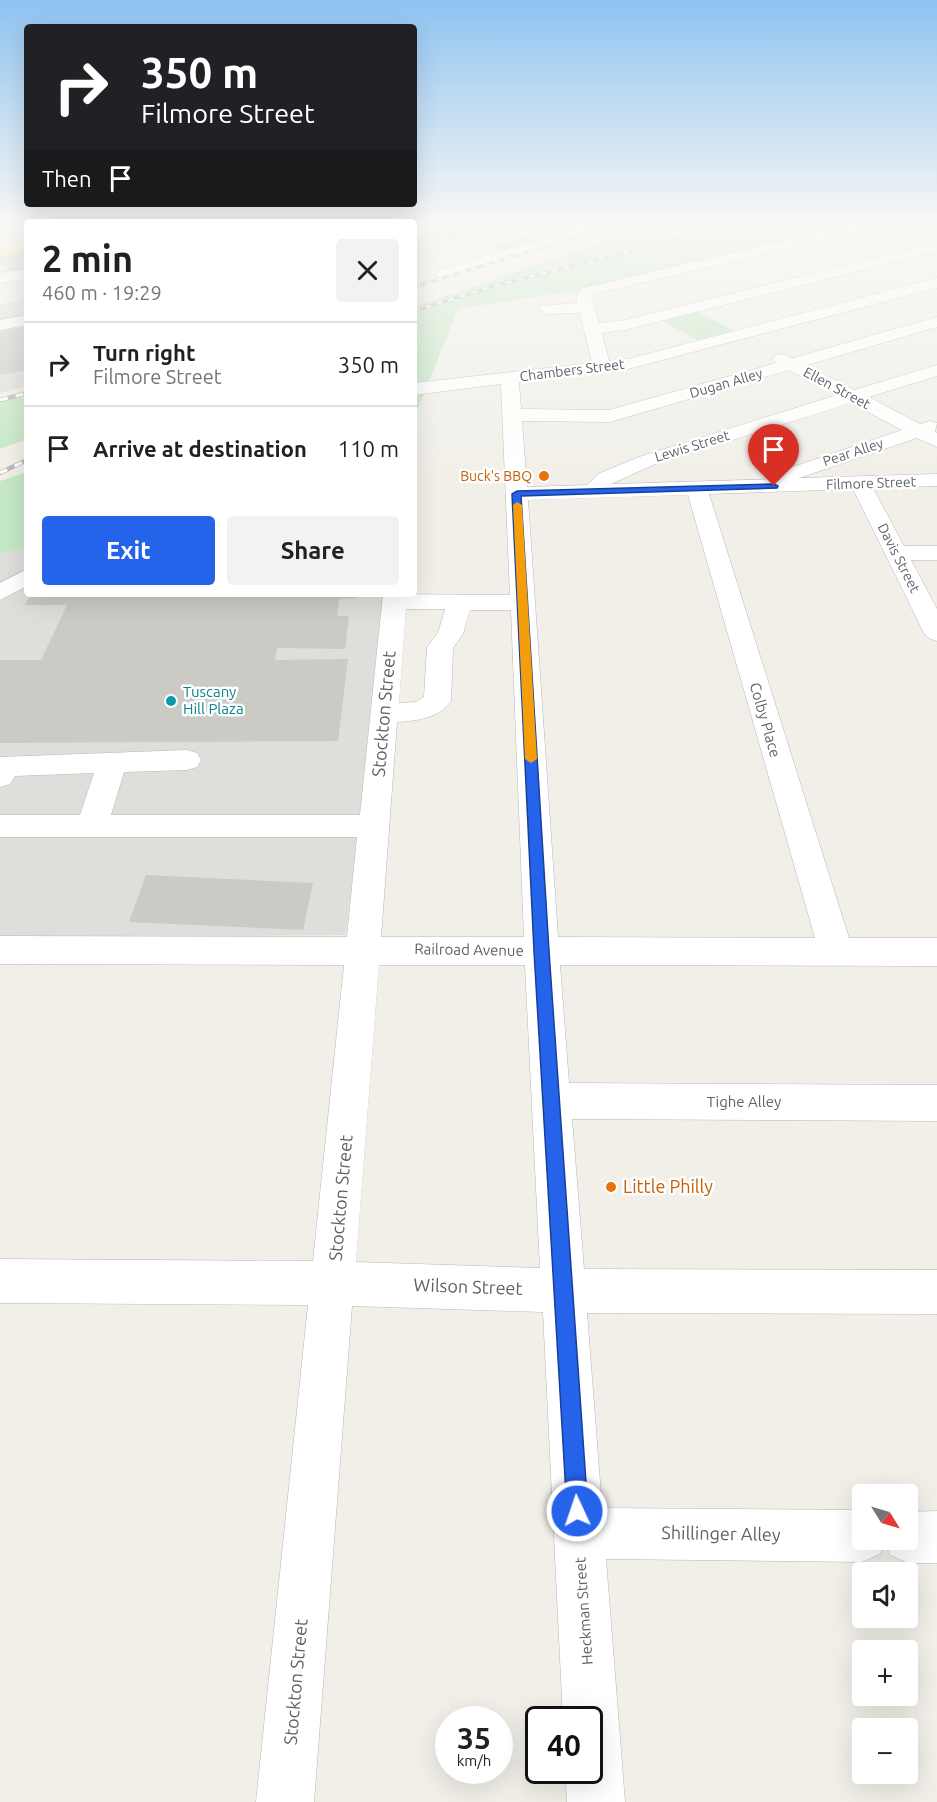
<!DOCTYPE html>
<html lang="en">
<head>
<meta charset="utf-8">
<style>
	body { margin:0; font-family:Ubuntu,sans-serif; background:#f2f2f2; color:#202124; height:100vh; display:flex; flex-direction:column; font-size:22px; white-space:nowrap }
	* { box-sizing:border-box; margin:0 }
	p { font-size:20px; color:#757577 }
	.icon { flex:none; width:33px; height:33px; fill:none; stroke:currentColor; stroke-width:2; stroke-linecap:round; stroke-linejoin:round }
	.map { position:relative; flex:1; overflow:hidden }
	.side { position:absolute; left:24px; top:219px; width:393px; height:378px; display:flex; flex-direction:column; background:#fff; border-radius:6px; box-shadow:0 6px 24px #0002 }
	.side>* { flex:none }
	.hud { position:absolute; left:24px; top:24px; width:393px; height:183px; border-radius:6px; box-shadow:0 6px 24px #0002; background:#202124; color:#fff; overflow:hidden }
	.needle { width:39px; rotate:127deg }
	.tools { position:absolute; left:852px; top:1484px; display:grid; gap:12px }
	.tools a { display:grid; place-items:center; width:66px; height:66px; border-radius:6px; background:#fff; box-shadow:0 6px 24px #0002; font-size:30px }
	.speed { position:absolute; left:435px; top:1706px; display:flex; gap:12px; font-size:30px; font-weight:700; text-align:center }
	.speed>* { display:grid; place-content:center; width:78px; height:78px; border-radius:50%; background:#fff; box-shadow:0 6px 24px #0002; line-height:1 }
	.speed small { font-size:15px; font-weight:400 }
	.speed .limit { border:3px solid #111; border-radius:9px; background:#fff; color:#111 }
	.pin { position:absolute; display:grid; place-items:center; width:51px; height:51px; color:#fff; margin:-62px -26px; border-radius:50% 50% 50% 0; rotate:-45deg; box-shadow:0 0 6px #0007 }
	.pin .icon { rotate:45deg }
	.me { position:absolute; width:66px; margin:-33px; rotate:357deg; stroke-linejoin:round; filter:drop-shadow(0 0 4px #0008) }
	.turn { display:flex; align-items:center; gap:21px; height:126px; padding:0 18px; font-size:27px }
	.turn .icon { width:78px; height:78px; stroke-width:2.5 }
	.turn b { display:block; font-size:42px; line-height:51px }
	.then { display:flex; align-items:center; height:57px; padding:0 18px; background:#0003; gap:12px; font-size:22px }
	.round { display:grid; place-items:center; flex:none; width:63px; height:63px; border-radius:6px; background:#f2f2f2 }
	.headline { display:flex; align-items:center; justify-content:space-between; height:102px; padding:0 18px }
	h1 { font-size:36px; font-weight:700; line-height:45px }
	.primary-button { display:flex; gap:12px; margin-top:auto; padding:12px 18px }
	.primary-button a { flex:1; height:69px; border-radius:6px; background:#2563eb; color:#fff; font-size:24px; font-weight:700; line-height:69px; text-align:center }
	.primary-button a+a { background:#f2f2f2; color:#202124 }
	ul { padding:0; list-style:none }
	li { display:flex; align-items:center; gap:18px; height:84px; padding:0 18px; border-top:2px solid #e0e0e0 }
	li div { flex:1 }
	li b { display:block; font-size:22px }
	li em { font-style:normal }
	.map>svg:first-child { display:block }
</style>
</head>
<body>
<div class="map">
<svg width="937" height="1802" viewBox="0 0 937 1802">
	<rect width="100%" height="100%" fill="#f1efe8"/>
	<g fill="#e0deda">
		<polygon points="27,299 27,386 0,393 0,304"/>
		<polygon points="27,547 27,594 385,594 346,935 0,938 0,554"/>
	</g>
	<g fill="#c5e8c5">
		<polygon points="650,225 778,225 760,231 789,243 598,287 458,309 414,418 414,307"/>
		<polygon points="696,311 735,331 699,341 659,319"/>
		<polygon points="27,395 27,439 0,449 0,402"/>
		<polygon points="27,472 27,547 0,554 0,481"/>
	</g>
	<g fill="#cccac5">
		<polygon points="488,225 499,225 506,229 495,234 483,232 465,235 458,231"/>
		<polygon points="501,225 532,225 533,226 514,231"/>
		<polygon points="455,230 466,238 444,243 431,236"/>
		<polygon points="527,236 540,241 504,252 491,247"/>
		<polygon points="27,252 27,275 11,272 4,265 0,265 0,257"/>
		<polygon points="27,326 27,370 0,375 0,332"/>
		<polygon points="31,594 356,594 355,598 339,599 337,616 349,616 345,649 277,648 275,660 348,659 338,741 0,743 0,660 41,660 67,605 25,605"/>
		<polygon points="146,875 313,883 303,930 129,922"/>
	</g>
	<g fill="none" stroke-linecap="round" stroke-linejoin="round">
		<defs>
			<g id="minor">
				<polygon points="433,225 464,225 457,229 414,237 414,229"/>
				<polygon points="585,225 607,225 447,277 442,279 434,274 437,271"/>
				<path d="M852 225H878L871 229 594 294 592 297 599 323 625 320 937 243V251L625 330 602 333 609 361 628 359 937 278V288L628 369 519 382 521 409 609 410 776 363 773 359 776 355 782 354 793 358 937 317V327L807 365 854 390 937 365V376L869 397 920 424 930 421 937 423 935 432 937 433V447L917 438 799 478 937 474V486L873 488 904 546H937V560H911L937 609V641L928 638 924 633 853 489 709 494 849 938H937V966L560 965 569 1083 937 1085V1121L572 1119 584 1269 937 1270V1314L587 1313 602 1508 862 1510V1539H908V1512L937 1511V1563H908L890 1555 885 1543 880 1554 862 1562 606 1559 625 1802H567L565 1770H590V1719H563L543 1312 352 1306 314 1802H256L308 1305 0 1303V1259L313 1261 344 965 0 964V936L347 937 357 837H0V815H80L94 773 15 776 10 784 0 787V757L187 750 197 753 201 760 197 767 187 770 124 772 111 815H360L383 594 510 595 501 384 414 395V383L592 363 580 313 547 314 539 309 541 306 578 303 576 297 583 288ZM789 370 837 395 639 457 600 473 587 485 527 487 522 421 610 422ZM851 403 902 430 778 472 775 476 777 479 611 484 653 465ZM688 495 815 938 558 937 528 500ZM406 609H445L438 633 427 647 424 697 416 702 399 703ZM470 610H511L524 937H381L397 722C416 721 440 718 451 701L453 648 463 634ZM379 965H525L540 1268 356 1262Z"/>
				<polygon points="27,269 27,279 0,283 0,273"/>
				<polygon points="27,315 27,325 0,330 0,320"/>
				<polygon points="27,569 27,586 0,600 0,583"/>
			</g>
			<polygon id="major" points="27,244 27,252 0,256 0,248"/>
		</defs>
		<use href="#minor" stroke="#b5b8bc" stroke-width="1"/>
		<use href="#major" stroke="#f2c960" stroke-width="1"/>
		<use href="#minor" fill="#fff" fill-rule="evenodd"/>
		<use href="#major" fill="#fff2af" fill-rule="evenodd"/>
		<defs>
			<g id="rail-far1">
				<polyline points="414,287 614,225"/>
				<polyline points="414,311 494,286 732,225"/>
			</g>
			<g id="rail">
				<polyline points="0,400 27,393"/>
				<polyline points="0,473 27,460"/>
			</g>
		</defs>
		<use href="#rail-far1" stroke="#b6b7b8" stroke-width="3"/>
		<use href="#rail" stroke="#b6b7b8" stroke-width="4.5"/>
		<use href="#rail-far1" stroke="#fff" stroke-width="2" stroke-dasharray="6" stroke-linecap="butt"/>
		<use href="#rail" stroke="#fff" stroke-width="3" stroke-dasharray="8" stroke-linecap="butt"/>
	</g>
	<linearGradient id="sky" x2="0" y2="1"><stop stop-color="#8fc3f1"/><stop offset="0.47" stop-color="#f9f8f5"/><stop offset="1" stop-color="#f9f8f5" stop-opacity="0"/></linearGradient>
	<rect width="937" height="478" fill="url(#sky)"/>
	<polygon fill="#2563eb" stroke="#184099" stroke-width="1.5" points="774,484 778,486 777,488 521,496 549,951 588,1511 585,1518 577,1521 570,1518 567,1511 534,951 512,494 517,491"/>
	<polygon fill="#f59e0b" points="517,502 522,505 537,759 531,763 525,759 513,505"/>
	<g fill="#e8710a" stroke="#fff" stroke-width="2">
		<circle cx="544" cy="476" r="6"/>
		<circle cx="611" cy="1187" r="6"/>
	</g>
	<circle fill="#0f9aa8" stroke="#fff" stroke-width="2" cx="171" cy="701" r="6"/>
	<g text-anchor="middle" stroke-width="5" stroke-linejoin="round" paint-order="stroke">
		<g font-size="14" fill="#5f6368" stroke="#fff">
			<text transform="translate(572 370) rotate(-7)" y="5">Chambers Street</text>
			<text transform="translate(726 383) rotate(-16)" y="5">Dugan Alley</text>
			<text transform="translate(837 388) rotate(28)" y="5">Ellen Street</text>
			<text transform="translate(692 446) rotate(-17)" y="5">Lewis Street</text>
			<text transform="translate(853 452) rotate(-18)" y="5">Pear Alley</text>
			<text transform="translate(871 483) rotate(-2)" y="5">Filmore Street</text>
			<text transform="translate(899 558) rotate(63)" y="5">Davis Street</text>
		</g>
		<g font-size="14" fill="#c56008" stroke="#fff" text-anchor="end">
			<text x="532" y="481">Buck's BBQ</text>
		</g>
		<g font-size="15" fill="#0d838f" stroke="#fff" text-anchor="start">
			<text x="183" y="697">Tuscany<tspan x="183" dy="17">Hill Plaza</tspan></text>
		</g>
		<g font-size="15" fill="#5f6368" stroke="#fff">
			<text transform="translate(765 720) rotate(74)" y="5">Colby Place</text>
			<text transform="translate(469 950) rotate(1)" y="5">Railroad Avenue</text>
			<text x="744" y="1107">Tighe Alley</text>
			<text transform="translate(584 1611) rotate(-94)" y="5">Heckman Street</text>
		</g>
		<g font-size="18" fill="#5f6368" stroke="#fff">
			<text transform="translate(384 714) rotate(-85)" y="6">Stockton Street</text>
			<text transform="translate(341 1198) rotate(-85)" y="6">Stockton Street</text>
			<text transform="translate(468 1287) rotate(2)" y="6">Wilson Street</text>
			<text transform="translate(721 1534) rotate(1)" y="6">Shillinger Alley</text>
			<text transform="translate(296 1682) rotate(-85)" y="6">Stockton Street</text>
		</g>
		<g font-size="18" fill="#c56008" stroke="#fff" text-anchor="start">
			<text x="623" y="1193">Little Philly</text>
		</g>
	</g>
</svg>
<div class="tools">
<a><svg class="needle" viewBox="-14 -14 28 28"><path d="M0-13l5 13h-10z" fill="#e53935"/><path d="M0 13l5-13h-10z" fill="#757577"/></svg></a>
<a><svg class="icon" aria-label="sound" viewBox="0 0 24 24"><path d="M4 9h4l5-4v14l-5-4H4zM17 9q2 3 0 6"/></svg></a>
<a>+</a>
<a>−</a>
</div>
<div class="speed"><div>35<small>km/h</small></div><div class="limit">40</div></div>
<div class="pin" style="left:774px;top:486px;background:#d93025"><svg class="icon" aria-label="arrive" viewBox="0 0 24 24"><path d="M6 21V4h12l-3 4 3 4H6"/></svg></div>
<svg class="me" style="left:577px;top:1511px" viewBox="-20 -20 40 40"><circle r="17" fill="#2563eb" stroke="#fff" stroke-width="3"/><path d="M0-11L8 9 0 5-8 9z" fill="#fff"/></svg>
<div class="hud">
<div class="turn"><svg class="icon" aria-label="right" viewBox="0 0 24 24"><path d="M7 20v-9h11M14 6l5 5-5 5"/></svg><div><b>350 m</b>Filmore Street</div></div>
<div class="then">Then<svg class="icon" aria-label="arrive" viewBox="0 0 24 24"><path d="M6 21V4h12l-3 4 3 4H6"/></svg></div>
</div>
<section class="side">
<div class="headline"><div><h1>2 min</h1><p>460 m · 19:29</p></div><a class="round"><svg class="icon" aria-label="close" viewBox="0 0 24 24"><path d="M6 6l12 12M18 6L6 18"/></svg></a></div>
<ul>
<li><svg class="icon" aria-label="right" viewBox="0 0 24 24"><path d="M7 20v-9h11M14 6l5 5-5 5"/></svg><div><b>Turn right</b><p>Filmore Street</p></div><em>350 m</em></li>
<li><svg class="icon" aria-label="arrive" viewBox="0 0 24 24"><path d="M6 21V4h12l-3 4 3 4H6"/></svg><div><b>Arrive at destination</b></div><em>110 m</em></li>
</ul>
<div class="primary-button"><a>Exit</a><a>Share</a></div>
</section>
</div>
</body>
</html>
